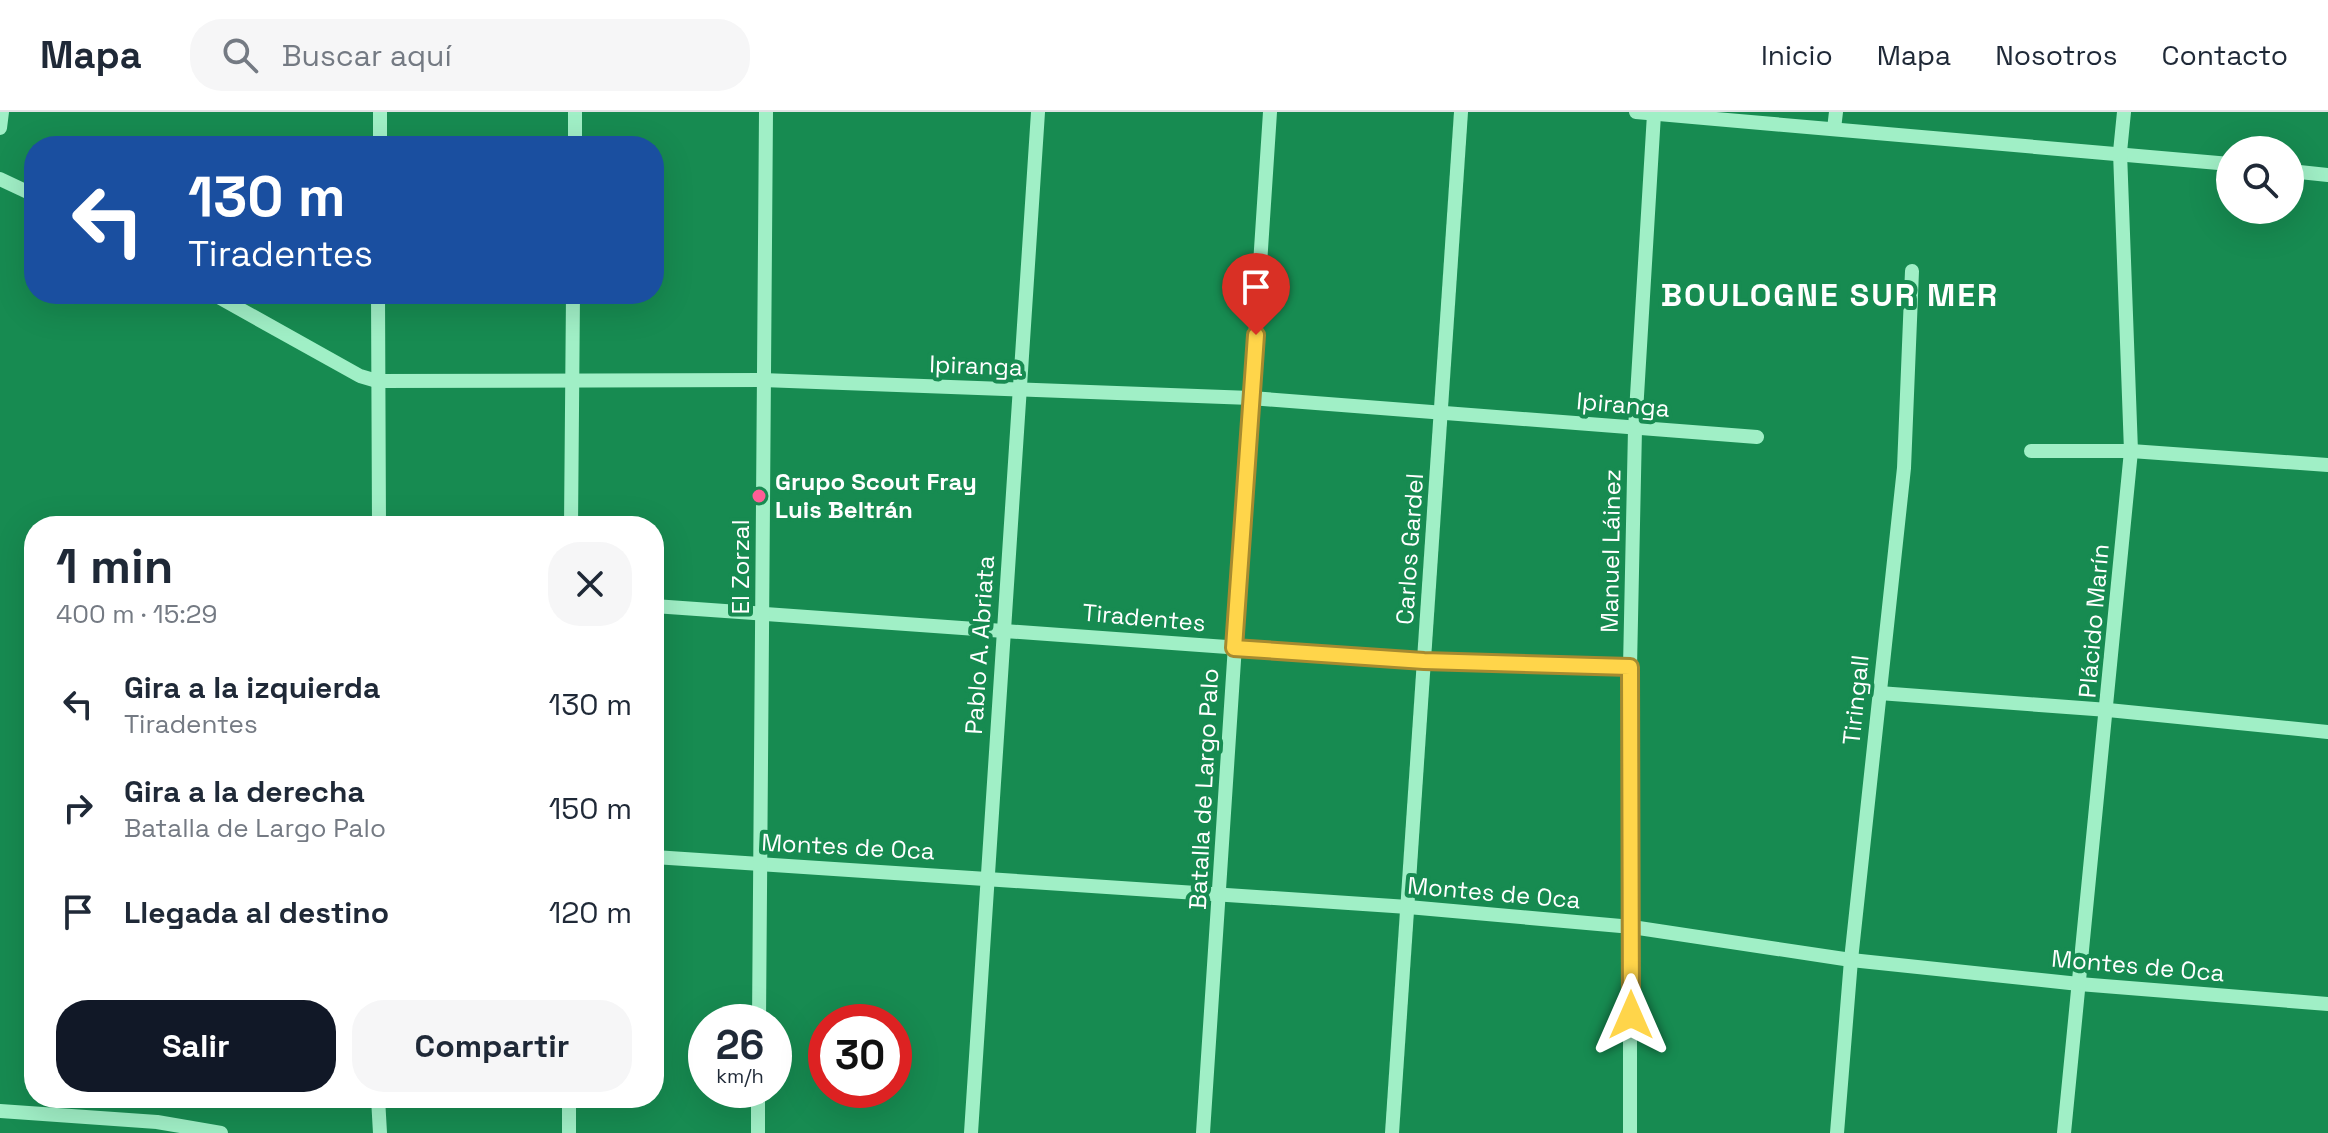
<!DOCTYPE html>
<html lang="es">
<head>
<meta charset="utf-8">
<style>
	body { margin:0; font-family:"Space Grotesk",sans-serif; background:#f6f6f7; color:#1f2937; height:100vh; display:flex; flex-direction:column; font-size:30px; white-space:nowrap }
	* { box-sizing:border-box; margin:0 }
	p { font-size:26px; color:#747a83 }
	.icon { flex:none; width:44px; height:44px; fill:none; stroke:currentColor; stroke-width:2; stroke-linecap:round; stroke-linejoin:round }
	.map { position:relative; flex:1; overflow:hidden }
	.side { position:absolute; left:24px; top:404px; width:640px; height:592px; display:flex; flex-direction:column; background:#fff; border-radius:32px; box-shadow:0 8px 32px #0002 }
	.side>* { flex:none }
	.banner { position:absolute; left:24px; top:24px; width:640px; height:168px; border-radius:32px; box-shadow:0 8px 32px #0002; background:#1a4fa0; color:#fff; overflow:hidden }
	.controls { position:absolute; left:2216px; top:24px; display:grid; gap:16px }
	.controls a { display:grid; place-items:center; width:88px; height:88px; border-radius:50%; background:#fff; box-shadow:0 8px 32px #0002; font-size:40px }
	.speed { position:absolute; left:688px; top:892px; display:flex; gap:16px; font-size:40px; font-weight:700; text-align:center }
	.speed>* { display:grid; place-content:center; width:104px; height:104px; border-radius:50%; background:#fff; box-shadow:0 8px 32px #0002; line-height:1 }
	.speed small { font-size:20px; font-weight:400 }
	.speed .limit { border:12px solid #d22; background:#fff; color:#111 }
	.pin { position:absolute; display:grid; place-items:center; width:68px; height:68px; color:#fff; margin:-82px -34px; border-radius:50% 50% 50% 0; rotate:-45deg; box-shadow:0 0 8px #0007 }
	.pin .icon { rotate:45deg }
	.me { position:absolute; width:88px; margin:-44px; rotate:0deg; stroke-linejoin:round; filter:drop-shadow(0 0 6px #0008) }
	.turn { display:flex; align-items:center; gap:28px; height:168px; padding:0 32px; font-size:36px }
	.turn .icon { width:104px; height:104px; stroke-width:2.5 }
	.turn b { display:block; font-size:56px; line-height:68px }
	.round { display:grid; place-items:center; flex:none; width:84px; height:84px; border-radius:32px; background:#f6f6f7 }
	.overview { display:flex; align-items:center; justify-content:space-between; height:136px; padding:0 32px }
	h1 { font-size:48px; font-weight:600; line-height:60px }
	.button { display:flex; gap:16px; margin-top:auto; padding:16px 32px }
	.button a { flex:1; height:92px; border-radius:32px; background:#111827; color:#fff; font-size:32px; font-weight:600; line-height:92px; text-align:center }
	.button a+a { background:#f6f6f7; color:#1f2937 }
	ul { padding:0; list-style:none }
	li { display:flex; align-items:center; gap:24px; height:104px; padding:0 32px }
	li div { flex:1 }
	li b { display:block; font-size:30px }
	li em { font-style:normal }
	header { display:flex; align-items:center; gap:48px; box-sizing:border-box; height:112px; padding:0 40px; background:#fff; border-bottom:2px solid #e0e1e3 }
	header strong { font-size:38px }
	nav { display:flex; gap:44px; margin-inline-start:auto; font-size:28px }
	.search { width:560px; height:72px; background:#f6f6f7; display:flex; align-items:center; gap:20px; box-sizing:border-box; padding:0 28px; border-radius:32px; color:#747a83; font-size:30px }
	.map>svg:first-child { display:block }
</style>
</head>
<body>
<header>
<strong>Mapa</strong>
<div class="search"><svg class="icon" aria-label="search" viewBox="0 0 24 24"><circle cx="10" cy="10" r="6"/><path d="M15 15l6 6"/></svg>Buscar aquí</div>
<nav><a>Inicio</a><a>Mapa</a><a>Nosotros</a><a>Contacto</a></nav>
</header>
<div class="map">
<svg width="2328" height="1021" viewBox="0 0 2328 1021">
	<rect width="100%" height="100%" fill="#178b51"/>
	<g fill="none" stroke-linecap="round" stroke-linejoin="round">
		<g stroke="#a0efc6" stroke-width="14">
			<polyline points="1636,0 2230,52"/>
			<polyline points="0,16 2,0"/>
			<polyline points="1834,17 1836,0"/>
			<polyline points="380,34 380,0"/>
			<polyline points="575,34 575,0"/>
			<polyline points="2290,59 2328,63"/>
			<polyline points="0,67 34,83"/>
			<polyline points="213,182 360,264 377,269 762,268 1251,286 1757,325"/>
			<polyline points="378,182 379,414"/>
			<polyline points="2031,339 2131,339 2328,353"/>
			<polyline points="571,414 573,182"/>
			<polyline points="654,494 1424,549 1630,555"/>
			<polyline points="1879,581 2108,598 2328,620"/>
			<polyline points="654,745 1408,795 1632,815 1851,848 2079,872 2328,892"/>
			<polyline points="759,910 766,0"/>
			<polyline points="378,986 380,1021"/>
			<polyline points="0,999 157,1010 221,1021"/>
			<polyline points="569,1021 569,986"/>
			<polyline points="758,1021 758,978"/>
			<polyline points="971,1021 1038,0"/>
			<polyline points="1203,1021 1270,0"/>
			<polyline points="1392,1021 1461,0"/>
			<polyline points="1630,1021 1630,555 1635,317 1654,2"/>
			<polyline points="1837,1021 1851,848 1904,356 1912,159"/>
			<polyline points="2064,1021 2131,339 2120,40 2124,0"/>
		</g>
	</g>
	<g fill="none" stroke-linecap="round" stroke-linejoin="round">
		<defs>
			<polyline id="route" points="1256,223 1234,536 1424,549 1630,555 1631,903"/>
		</defs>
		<use href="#route" stroke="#a68a30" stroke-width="20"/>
		<use href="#route" stroke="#ffd54a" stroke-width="14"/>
	</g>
	<circle fill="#ff5e96" stroke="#178b51" stroke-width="3" cx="759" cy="384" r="8"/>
	<g text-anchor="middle" stroke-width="8" stroke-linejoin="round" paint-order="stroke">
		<g font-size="24" fill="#fff" stroke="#178b51">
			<text transform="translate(976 254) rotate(2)" y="8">Ipiranga</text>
			<text transform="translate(1623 293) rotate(5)" y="8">Ipiranga</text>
			<text transform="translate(1410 437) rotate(-86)" y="8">Carlos Gardel</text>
			<text transform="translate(1611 439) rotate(-89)" y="8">Manuel Láinez</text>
			<text transform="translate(741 455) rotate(-90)" y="8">El Zorzal</text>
			<text transform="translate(1144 506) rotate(5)" y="8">Tiradentes</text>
			<text transform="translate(2094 509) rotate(-85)" y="8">Plácido Marín</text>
			<text transform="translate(980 533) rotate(-86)" y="8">Pablo A. Abriata</text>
			<text transform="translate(1856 588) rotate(-84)" y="8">Tiringall</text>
			<text transform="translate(1204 677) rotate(-87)" y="8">Batalla de Largo Palo</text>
			<text transform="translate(848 735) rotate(3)" y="8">Montes de Oca</text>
			<text transform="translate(1494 781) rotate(5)" y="8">Montes de Oca</text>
			<text transform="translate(2138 854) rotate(5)" y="8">Montes de Oca</text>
		</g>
		<g font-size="24" font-weight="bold" fill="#fff" stroke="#178b51" text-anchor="start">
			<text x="775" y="378">Grupo Scout Fray<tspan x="775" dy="28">Luis Beltrán</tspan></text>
		</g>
		<g font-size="32" font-weight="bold" letter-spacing="2" fill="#fff" stroke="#178b51">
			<text x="1830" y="194">BOULOGNE SUR MER</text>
		</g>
	</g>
</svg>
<div class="controls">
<a><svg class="icon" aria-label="search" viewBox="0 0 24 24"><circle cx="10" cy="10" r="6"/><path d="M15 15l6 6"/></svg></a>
</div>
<div class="speed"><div>26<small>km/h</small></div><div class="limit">30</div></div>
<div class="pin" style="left:1256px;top:223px;background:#d93025"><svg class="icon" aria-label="arrive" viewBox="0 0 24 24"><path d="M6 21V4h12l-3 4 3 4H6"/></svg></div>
<svg class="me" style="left:1631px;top:903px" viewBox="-20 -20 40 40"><path d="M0-17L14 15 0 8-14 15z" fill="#ffd54a" stroke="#fff" stroke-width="4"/></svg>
<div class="banner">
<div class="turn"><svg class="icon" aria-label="left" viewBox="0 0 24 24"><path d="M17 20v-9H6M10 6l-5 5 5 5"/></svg><div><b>130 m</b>Tiradentes</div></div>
</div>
<section class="side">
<div class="overview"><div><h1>1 min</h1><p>400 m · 15:29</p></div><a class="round"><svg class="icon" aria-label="close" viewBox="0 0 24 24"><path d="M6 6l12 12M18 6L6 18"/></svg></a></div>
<ul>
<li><svg class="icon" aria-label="left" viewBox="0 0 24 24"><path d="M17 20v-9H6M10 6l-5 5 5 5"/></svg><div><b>Gira a la izquierda</b><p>Tiradentes</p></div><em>130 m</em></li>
<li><svg class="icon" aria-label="right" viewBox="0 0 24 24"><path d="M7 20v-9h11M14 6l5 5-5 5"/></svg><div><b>Gira a la derecha</b><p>Batalla de Largo Palo</p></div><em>150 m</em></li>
<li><svg class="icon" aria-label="arrive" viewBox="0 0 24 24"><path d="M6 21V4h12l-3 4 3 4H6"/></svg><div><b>Llegada al destino</b></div><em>120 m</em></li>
</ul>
<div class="button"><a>Salir</a><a>Compartir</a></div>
</section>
</div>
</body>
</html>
